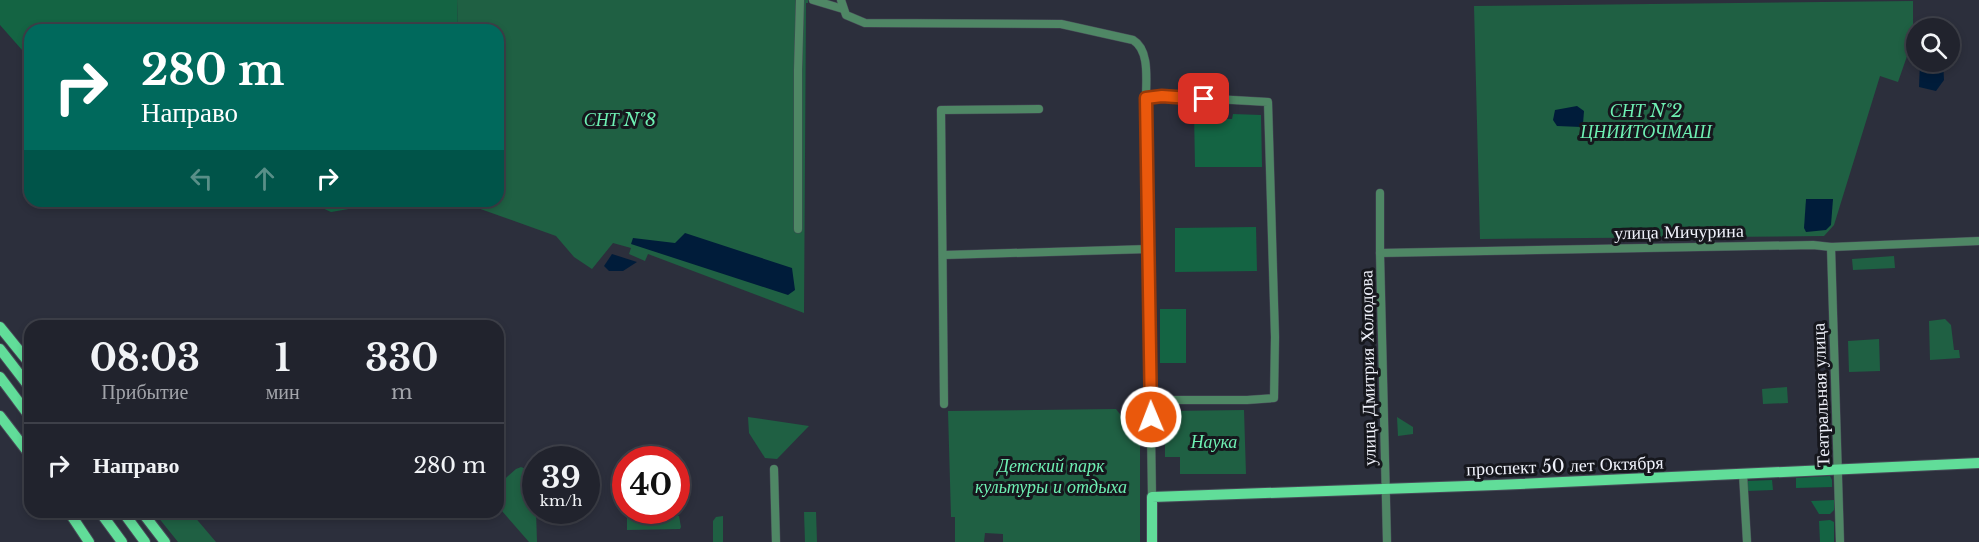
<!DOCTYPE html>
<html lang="ru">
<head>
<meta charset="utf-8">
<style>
	body { margin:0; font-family:"Libre Baskerville",serif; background:#292b35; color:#f1f3f6; height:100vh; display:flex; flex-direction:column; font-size:22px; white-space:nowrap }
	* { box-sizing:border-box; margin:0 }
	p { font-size:20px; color:#a2a4aa }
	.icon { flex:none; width:33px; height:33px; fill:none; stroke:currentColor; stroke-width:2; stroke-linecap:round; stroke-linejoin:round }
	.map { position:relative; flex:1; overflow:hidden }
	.side { position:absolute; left:24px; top:320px; width:480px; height:198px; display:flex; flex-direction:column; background:#21232d; border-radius:18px; box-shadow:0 3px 9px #0003,0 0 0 2px #3e4049 }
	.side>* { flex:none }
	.hud { position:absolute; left:24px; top:24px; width:480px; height:183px; border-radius:18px; box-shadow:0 3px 9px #0003,0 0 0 2px #3e4049; background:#00695c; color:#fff; overflow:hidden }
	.buttons { position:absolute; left:1906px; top:18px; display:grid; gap:12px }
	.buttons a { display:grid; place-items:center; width:54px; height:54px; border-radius:50%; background:#21232d; box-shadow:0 3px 9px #0003,0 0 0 2px #3e4049; font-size:30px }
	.speed { position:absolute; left:522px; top:446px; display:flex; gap:12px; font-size:30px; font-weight:700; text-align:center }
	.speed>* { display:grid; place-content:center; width:78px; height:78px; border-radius:50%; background:#21232d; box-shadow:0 3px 9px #0003,0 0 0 2px #3e4049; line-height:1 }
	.speed small { font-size:15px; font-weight:400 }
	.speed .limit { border:9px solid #d22; background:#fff; color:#111 }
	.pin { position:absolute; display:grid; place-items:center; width:51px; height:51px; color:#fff; margin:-26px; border-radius:12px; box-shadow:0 3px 9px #0006 }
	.me { position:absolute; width:66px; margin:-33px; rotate:359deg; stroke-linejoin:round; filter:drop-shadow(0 0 4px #0008) }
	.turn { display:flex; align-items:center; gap:21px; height:126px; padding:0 18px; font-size:27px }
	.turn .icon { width:78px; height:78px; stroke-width:2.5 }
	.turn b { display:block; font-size:42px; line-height:51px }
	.lanes { display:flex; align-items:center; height:57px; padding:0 18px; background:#0003; justify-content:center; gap:30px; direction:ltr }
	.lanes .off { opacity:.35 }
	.eta { display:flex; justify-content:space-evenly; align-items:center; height:102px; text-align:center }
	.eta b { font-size:36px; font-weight:800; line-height:42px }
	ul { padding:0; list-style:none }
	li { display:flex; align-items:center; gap:18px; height:84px; padding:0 18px; border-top:2px solid #3e4049 }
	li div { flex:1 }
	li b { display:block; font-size:22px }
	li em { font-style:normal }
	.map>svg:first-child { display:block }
</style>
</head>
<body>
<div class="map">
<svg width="1979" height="542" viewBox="0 0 1979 542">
	<rect width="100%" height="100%" fill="#2c2f3c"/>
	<g fill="#1f6043">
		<polygon points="457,0 808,0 808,3 806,3 804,313 648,254 645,261 629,254 631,248 613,243 592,269 574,257 556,236 472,206 468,201 498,201 498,30 458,30"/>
		<polygon points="1913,1 1913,39 1898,82 1880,76 1834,225 1824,236 1480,239 1474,6"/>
		<polygon points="1894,256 1895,268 1853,270 1852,259"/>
		<polygon points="1945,319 1951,325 1954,350 1959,350 1960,358 1930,360 1929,321"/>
		<polygon points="1879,339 1880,371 1849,372 1848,341"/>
		<polygon points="1787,387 1788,403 1763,404 1762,389"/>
		<polygon points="1116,409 1140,440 1140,542 1003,542 1003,534 985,533 984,542 955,542 955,517 951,517 948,411"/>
		<polygon points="1244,410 1246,474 1180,474 1180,457 1165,457 1165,424 1171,424 1171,411"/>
		<polygon points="748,417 809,426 777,459 765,458 749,433"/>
		<polygon points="1397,417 1413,427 1413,434 1398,436"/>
		<polygon points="521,467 531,471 535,480 537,542 529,542 502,511 497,515 488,512 498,512 498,485 516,469"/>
		<polygon points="154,512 194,512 193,515 216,542 178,542"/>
		<polygon points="804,512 816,512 817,542 805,542"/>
		<polygon points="629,516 679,516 681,527 680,529 627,530 627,518"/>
		<polygon points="723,516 723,542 713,542 713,521 716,517"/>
	</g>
	<g fill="#146443">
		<polygon points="0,0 457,0 458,30 30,30 30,59 0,25"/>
		<polygon points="1194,111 1223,113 1224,119 1232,119 1233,114 1261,115 1262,167 1195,167"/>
		<polygon points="307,201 396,201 331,212"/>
		<polygon points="1256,227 1257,271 1175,272 1175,228"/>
		<rect x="1160" y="309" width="26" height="54"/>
		<polygon points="1830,476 1832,480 1832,487 1796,488 1796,478"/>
		<polygon points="1772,480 1773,490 1747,491 1748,481"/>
		<polygon points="1834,500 1834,510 1830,514 1819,514 1811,501"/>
		<polygon points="1830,520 1834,522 1834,542 1820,542 1819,521"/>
	</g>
	<g fill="#001c3a">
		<polygon points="1920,62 1943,62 1944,80 1936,91 1919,87"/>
		<polygon points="1577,106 1584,111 1583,124 1581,127 1557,126 1553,120 1555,110"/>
		<polygon points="1806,199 1833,199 1831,225 1826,230 1806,232 1804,228"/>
		<polygon points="685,233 792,268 795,290 788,295 631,244 633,238 675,243"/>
		<polygon points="612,254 637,262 623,271 609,271 604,266"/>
	</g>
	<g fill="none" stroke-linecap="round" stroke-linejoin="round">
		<defs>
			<g id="minor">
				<polyline points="813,0 843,9"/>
				<path d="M841 0 846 15 865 23 1061 24 1133 40C1150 50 1146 80 1146 98L1152 497"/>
				<polyline points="1146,98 1162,96 1268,102 1275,337 1274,398 1247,400 1151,400"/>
				<polyline points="1380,193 1380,253 1387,542"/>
				<polyline points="798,229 798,70 800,0"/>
				<polyline points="1831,247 1840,542"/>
				<polyline points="1380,253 1813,245 1831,247 1979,241"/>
				<polyline points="944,255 1149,249"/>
				<polyline points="944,404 941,110 1039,109"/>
				<polyline points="774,469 776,542"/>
				<polyline points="1743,474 1747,542"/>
			</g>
			<g id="major">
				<polyline points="0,327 30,364"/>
				<polyline points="0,349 30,388"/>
				<polyline points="0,377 30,417"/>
				<polyline points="0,416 30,455"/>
				<polyline points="69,512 89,542"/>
				<polyline points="100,512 122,542"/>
				<polyline points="123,512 145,542"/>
				<polyline points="142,512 165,542"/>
				<polyline points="1152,542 1152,497 1496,485 1979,463"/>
			</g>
		</defs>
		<use href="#minor" stroke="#474a57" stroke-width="9"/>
		<use href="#major" stroke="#474a57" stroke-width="12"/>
		<use href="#minor" stroke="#4f8765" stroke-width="8"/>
		<use href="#major" stroke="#61dd99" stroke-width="10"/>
	</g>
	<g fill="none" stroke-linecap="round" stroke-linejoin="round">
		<defs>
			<polyline id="route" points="1151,417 1146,98 1162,96 1204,99"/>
		</defs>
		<use href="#route" stroke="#983908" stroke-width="15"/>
		<use href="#route" stroke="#ea580c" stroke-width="10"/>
	</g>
	<g text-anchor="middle" stroke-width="6" stroke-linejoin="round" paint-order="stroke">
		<g font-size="18" font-style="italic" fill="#6ef0b3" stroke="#16171d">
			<text x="1646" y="117">СНТ №2<tspan x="1646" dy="21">ЦНИИТОЧМАШ</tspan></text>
			<text x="620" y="126">СНТ №8</text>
			<text x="1214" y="448">Наука</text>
			<text x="1051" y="472">Детский парк<tspan x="1051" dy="21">культуры и отдыха</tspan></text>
		</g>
		<g font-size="18" fill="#f0f2fb" stroke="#16171d">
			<text transform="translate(1679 232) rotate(-1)" y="6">улица Мичурина</text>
			<text transform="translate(1368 368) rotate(-91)" y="6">улица Дмитрия Холодова</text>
			<text transform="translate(1821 395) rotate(-92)" y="6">Театральная улица</text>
			<text transform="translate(1565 466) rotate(-2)" y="6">проспект 50 лет Октября</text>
		</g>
	</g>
</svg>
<div class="buttons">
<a><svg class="icon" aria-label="search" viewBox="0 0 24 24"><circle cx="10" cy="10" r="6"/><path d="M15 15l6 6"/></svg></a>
</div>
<div class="speed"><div>39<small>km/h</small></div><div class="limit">40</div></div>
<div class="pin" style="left:1204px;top:99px;background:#d93025"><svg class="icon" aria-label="arrive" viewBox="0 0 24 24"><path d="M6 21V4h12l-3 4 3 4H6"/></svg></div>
<svg class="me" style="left:1151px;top:417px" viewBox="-20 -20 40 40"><circle r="17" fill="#ea580c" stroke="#fff" stroke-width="3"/><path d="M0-11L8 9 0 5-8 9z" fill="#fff"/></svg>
<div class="hud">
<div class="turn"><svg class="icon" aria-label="right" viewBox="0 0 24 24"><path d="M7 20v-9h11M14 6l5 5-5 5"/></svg><div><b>280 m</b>Направо</div></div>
<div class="lanes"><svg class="icon off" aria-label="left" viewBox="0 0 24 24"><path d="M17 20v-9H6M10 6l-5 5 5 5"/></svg><svg class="icon off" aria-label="ahead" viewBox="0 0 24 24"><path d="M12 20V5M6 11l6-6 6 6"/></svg><svg class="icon" aria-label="right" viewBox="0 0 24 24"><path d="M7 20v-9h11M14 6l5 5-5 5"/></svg></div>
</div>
<section class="side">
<div class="eta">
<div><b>08:03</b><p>Прибытие</p></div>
<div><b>1</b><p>мин</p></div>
<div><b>330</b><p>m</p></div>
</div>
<ul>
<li><svg class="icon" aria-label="right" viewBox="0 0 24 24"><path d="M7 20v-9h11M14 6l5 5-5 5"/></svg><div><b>Направо</b></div><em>280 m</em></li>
</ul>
</section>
</div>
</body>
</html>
